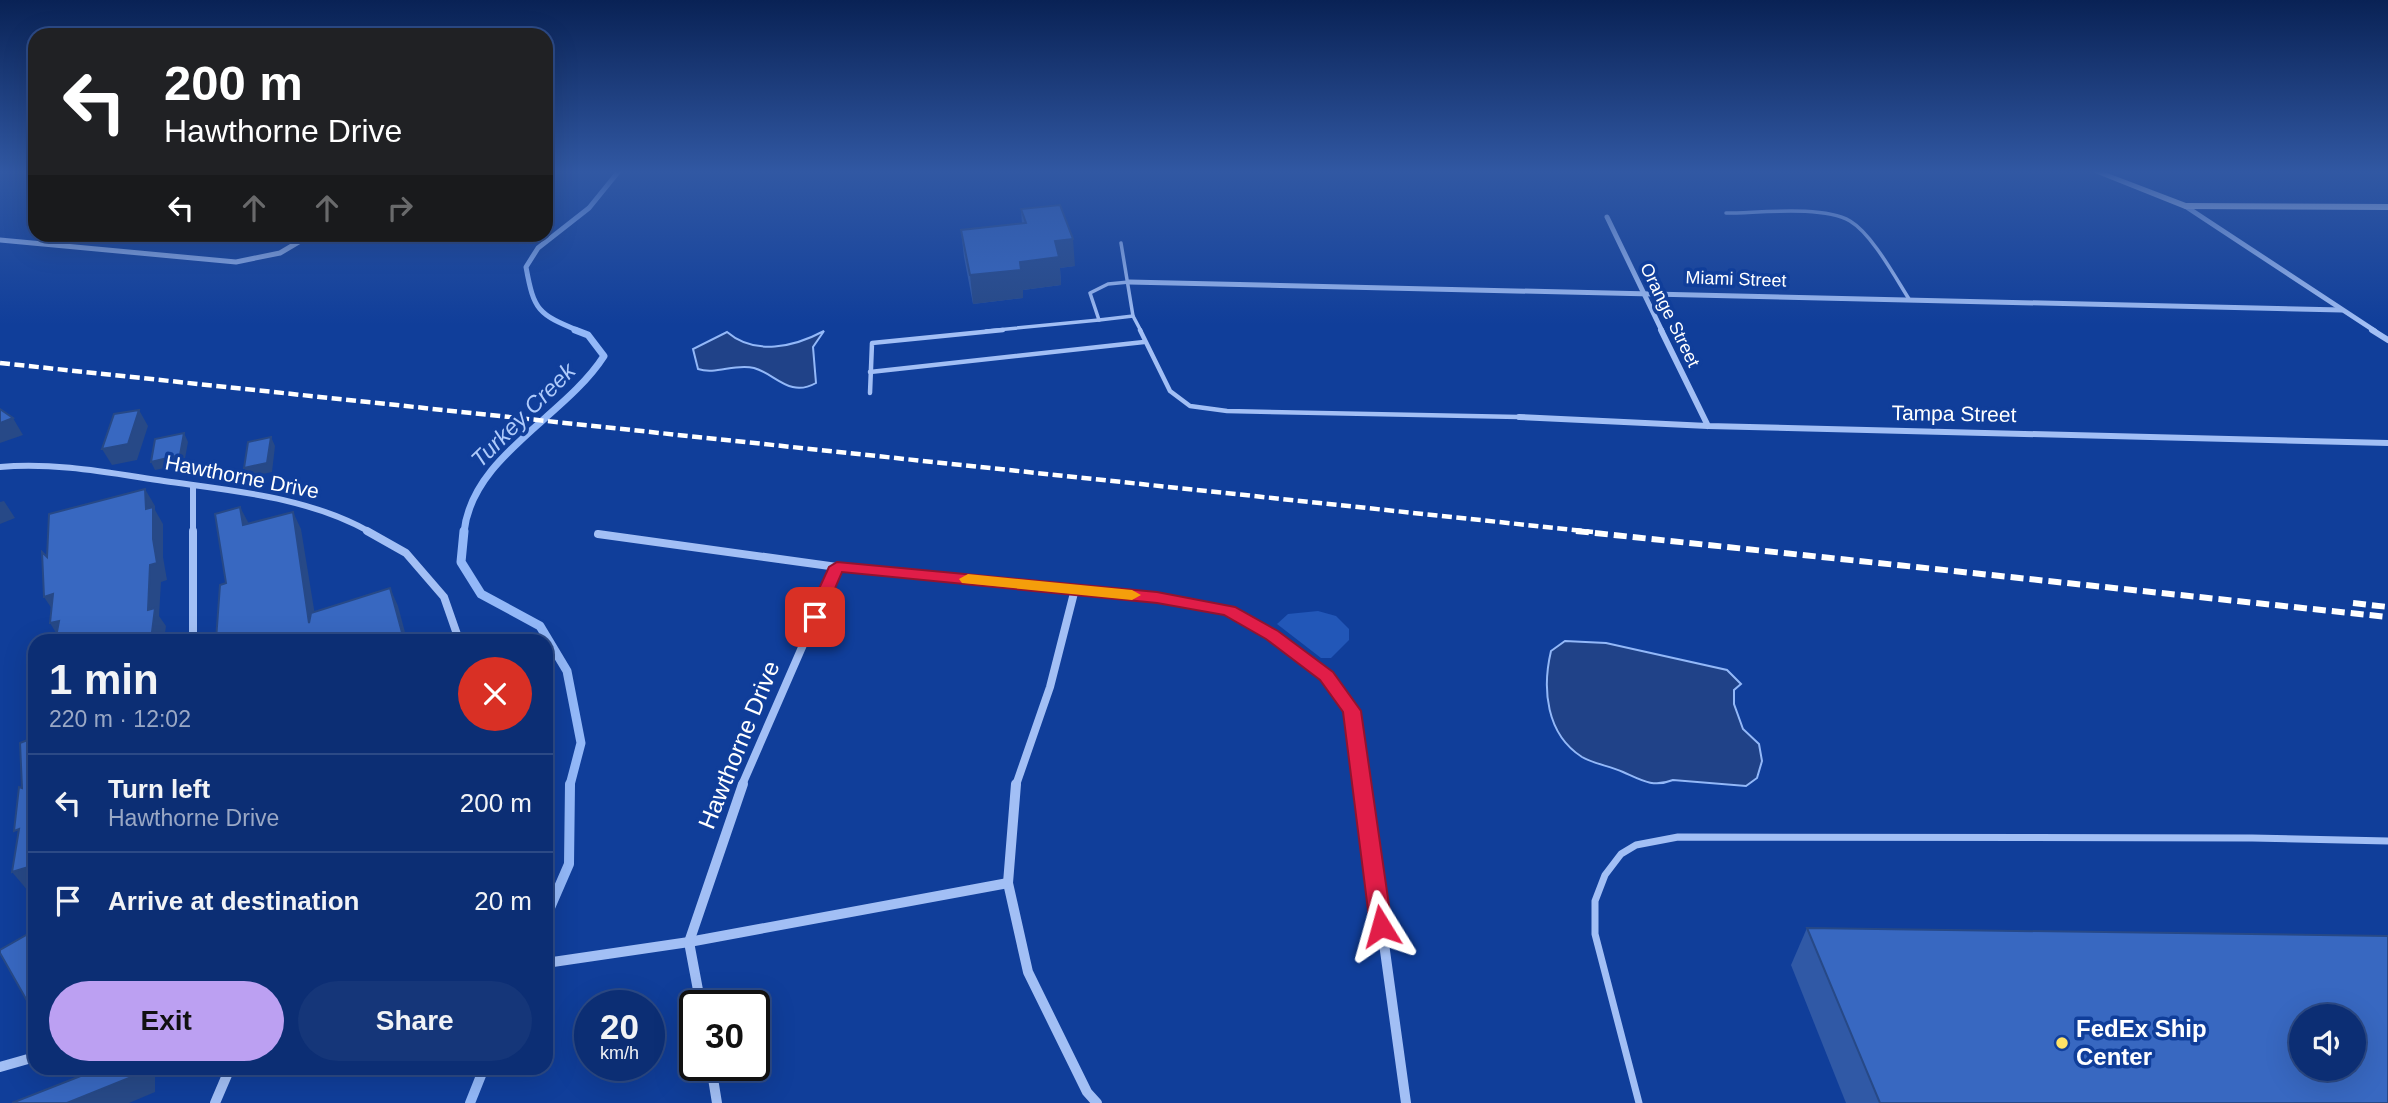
<!DOCTYPE html>
<html lang="en">
<head>
<meta charset="utf-8">
<style>
	body { margin:0; font-family:Helvetica,sans-serif; background:#153679; color:#f1f3f6; height:100vh; display:flex; flex-direction:column; font-size:26px; white-space:nowrap }
	* { box-sizing:border-box; margin:0 }
	p { font-size:23px; color:#9aa8c5 }
	.icon { flex:none; width:38px; height:38px; fill:none; stroke:currentColor; stroke-width:2; stroke-linecap:round; stroke-linejoin:round }
	.map { position:relative; flex:1; overflow:hidden }
	.sheet { position:absolute; left:28px; top:634px; width:525px; height:441px; display:flex; flex-direction:column; background:#0c2e74; border-radius:21px; box-shadow:0 7px 28px #0002,0 0 0 2px #2c4a86 }
	.sheet>* { flex:none }
	.guide { position:absolute; left:28px; top:28px; width:525px; height:214px; border-radius:21px; box-shadow:0 7px 28px #0002,0 0 0 2px #2c4a86; background:#202124; color:#fff; overflow:hidden }
	.tools { position:absolute; left:2289px; top:1004px; display:grid; gap:14px }
	.tools a { display:grid; place-items:center; width:77px; height:77px; border-radius:50%; background:#0c2e74; box-shadow:0 7px 28px #0002,0 0 0 2px #2c4a86; font-size:35px }
	.speed { position:absolute; left:574px; top:990px; display:flex; gap:14px; font-size:35px; font-weight:700; text-align:center }
	.speed>* { display:grid; place-content:center; width:91px; height:91px; border-radius:50%; background:#0c2e74; box-shadow:0 7px 28px #0002,0 0 0 2px #2c4a86; line-height:1 }
	.speed small { font-size:18px; font-weight:400 }
	.speed .limit { border:4px solid #111; border-radius:10px; background:#fff; color:#111 }
	.pin { position:absolute; display:grid; place-items:center; width:60px; height:60px; color:#fff; margin:-30px; border-radius:14px; box-shadow:0 4px 10px #0006 }
	.me { position:absolute; width:77px; margin:-38px; rotate:352deg; stroke-linejoin:round; filter:drop-shadow(0 0 5px #0008) }
	.turn { display:flex; align-items:center; gap:24px; height:147px; padding:0 21px; font-size:32px }
	.turn .icon { width:91px; height:91px; stroke-width:2.5 }
	.turn b { display:block; font-size:49px; line-height:60px }
	.lanes { display:flex; align-items:center; height:66px; padding:0 21px; background:#0003; justify-content:center; gap:35px; direction:ltr }
	.lanes .off { opacity:.35 }
	.round { display:grid; place-items:center; flex:none; width:74px; height:74px; border-radius:37px; background:#153679 }
	.headline { display:flex; align-items:center; justify-content:space-between; height:119px; padding:0 21px }
	h1 { font-size:42px; font-weight:600; line-height:52px }
	.cta { display:flex; gap:14px; margin-top:auto; padding:14px 21px }
	.cta a { flex:1; height:80px; border-radius:42px; background:#bca0f2; color:#111; font-size:28px; font-weight:600; line-height:80px; text-align:center }
	.cta a+a { background:#153679; color:#f1f3f6 }
	ul { padding:0; list-style:none }
	li { display:flex; align-items:center; gap:21px; height:98px; padding:0 21px; border-top:2px solid #2c4a86 }
	li div { flex:1 }
	li b { display:block; font-size:26px }
	li em { font-style:normal }
	.map>svg:first-child { display:block }
</style>
</head>
<body>
<div class="map">
<svg width="2388" height="1103" viewBox="0 0 2388 1103">
	<rect width="100%" height="100%" fill="#103e9a"/>
	<polygon fill="#2257b8" points="1318,611 1336,616 1349,629 1349,640 1331,658 1321,658 1277,624 1288,614"/>
	<g fill="#204288" stroke="#93b8f8" stroke-width="2">
		<path d="M824 331 813 347 816 383C789 398 776 374 754 368 735 363 716 375 698 369L693 349 727 332C755 356 794 347 824 331Z"/>
		<path d="M1565 641 1606 643 1727 670 1741 684 1734 690V704L1743 729 1759 744 1762 761 1757 778 1746 786 1673 780C1653 788 1641 780 1623 772 1610 766 1594 764 1582 757 1546 734 1542 689 1551 651Z"/>
	</g>
	<g fill="none" stroke-linecap="round" stroke-linejoin="round">
		<path stroke="#93b8f8" stroke-width="5" d="M579 331C538 314 534 311 526 267L538 248 589 208 619 171"/>
		<path stroke="#93b8f8" stroke-width="7" d="M464 532C472 456 565 417 604 356L588 335 575 330"/>
		<polyline stroke="#93b8f8" stroke-width="9" points="464,531 461,562 481,594 540,626 567,671 581,743 570,785"/>
		<g stroke="#93b8f8" stroke-width="10">
			<polyline points="546,917 569,864 570,784"/>
			<polyline points="470,1103 484,1068"/>
		</g>
		<g stroke="#a2bff5" stroke-width="3.5">
			<path d="M1726 213C1759 213 1821 205 1850 221 1872 234 1895 277 1909 299"/>
			<polyline points="1121,243 1133,316 1141,331"/>
			<polyline points="1099,320 1133,316"/>
			<polyline points="986,331 1099,320 1090,293 1108,284 1129,282"/>
		</g>
		<g stroke="#a2bff5" stroke-width="4.5">
			<polyline points="1140,330 1170,391 1190,406 1227,411 1519,417"/>
			<polyline points="870,372 1144,342"/>
			<polyline points="870,393 872,343 1003,330"/>
		</g>
		<polyline stroke="#a2bff5" stroke-width="7" points="1639,1103 1595,934 1595,901 1605,875 1621,854 1636,845 1678,837 2252,838 2388,841"/>
		<g stroke="#a2bff5" stroke-width="5">
			<polyline points="2185,206 2375,331"/>
			<polyline points="1607,217 1662,331"/>
			<polyline points="0,240 236,262 280,253 312,234"/>
			<polyline points="1129,282 2342,310"/>
		</g>
		<g stroke="#a2bff5" stroke-width="6">
			<polyline points="1661,330 1708,426"/>
			<polyline points="2372,330 2388,340"/>
			<polyline points="1519,417 1708,426 2388,443"/>
			<path d="M0 467C55 462 110 473 164 481 234 491 308 497 370 532"/>
			<polyline points="193,486 193,532"/>
		</g>
		<g stroke="#a2bff5" stroke-width="8">
			<polyline points="193,531 193,640"/>
			<polyline points="367,531 406,553 444,597 459,640"/>
			<polyline points="598,534 837,567 1157,597 1229,610 1272,635 1326,676 1352,711 1362,785"/>
			<polyline points="742,785 837,567"/>
			<polyline points="1016,785 1050,687 1075,589"/>
		</g>
		<g stroke="#a2bff5" stroke-width="10">
			<polyline points="1016,784 1008,883 1028,972 1087,1092 1097,1103"/>
			<polyline points="1362,784 1406,1103"/>
			<polyline points="546,963 689,942 1008,883"/>
			<polyline points="701,1006 689,942 743,784"/>
			<polyline points="711,1066 717,1103"/>
			<polyline points="0,1067 35,1057"/>
			<polyline points="215,1103 230,1068"/>
		</g>
		<polygon fill="#d2e0fd" fill-rule="evenodd" points="2090,171 2102,171 2186,203 2388,204 2388,210 2185,209"/>
		<polyline stroke="#fff" stroke-width="4.5" stroke-dasharray="10 4.5" stroke-linecap="butt" points="0,363 1593,532"/>
		<g stroke="#fff" stroke-width="6" stroke-dasharray="13 6" stroke-linecap="butt">
			<polyline points="1576,531 2388,617"/>
			<polyline points="2353,603 2388,607"/>
		</g>
	</g>
	<g fill="#3059a6">
		<polygon points="1021,209 1075,266 1060,268 1061,285 1023,290 1023,298 973,304 964,257 961,230 1022,224"/>
		<polygon points="1807,928 2388,1103 1846,1103 1791,965"/>
	</g>
	<g fill="#274987">
		<polygon points="1073,239 1075,266 1060,268 1061,285 1023,290 1023,298 973,304 970,275 1020,262 1055,241"/>
		<polygon points="139,410 148,426 137,460 112,465 102,449"/>
		<polygon points="13,418 23,435 0,443 0,423"/>
		<polygon points="184,433 188,442 184,464 155,470 151,462"/>
		<polygon points="271,437 275,446 272,472 249,477 244,468"/>
		<polygon points="145,489 155,506 155,510 163,524 163,557 167,580 161,582 159,616 166,626 164,640 151,640 148,610"/>
		<polygon points="4,501 15,518 0,524 0,502"/>
		<polygon points="240,507 249,524 243,525"/>
		<polygon points="293,512 301,529 319,640 309,623"/>
		<polygon points="390,588 398,606 407,640 404,640"/>
		<polygon points="53,594 56,615 44,597"/>
		<polygon points="59,621 59,640 56,637 58,636 50,623"/>
		<polygon points="35,865 35,889 28,891 12,872"/>
		<polygon points="139,1068 153,1068 155,1070 155,1092 129,1103 67,1103"/>
	</g>
	<g fill="#3868c1" stroke="#274987" stroke-width="2" fill-rule="evenodd">
		<polygon points="1060,205 1073,239 1055,241 1059,257 1020,262 1021,270 970,275 961,230 1026,223 1021,209"/>
		<polygon points="0,409 13,418 0,423"/>
		<polygon points="139,410 128,444 102,449 114,414"/>
		<polygon points="184,433 180,455 151,462 155,439"/>
		<polygon points="271,437 267,463 244,468 248,442"/>
		<polygon points="145,489 146,509 153,507 153,539 157,563 150,565 148,610 155,608 151,640 57,640 58,635 56,637 59,621 50,623 53,594 44,597 42,552 47,557 49,514"/>
		<polygon points="240,507 243,525 293,512 309,623 311,613 390,588 404,640 216,640 220,585 226,583 215,514"/>
		<polygon points="35,737 35,865 12,872 19,829 14,831 19,787 22,788 20,743"/>
		<path d="M1807 928 2388 936V1103H1880ZM2301 1017H2354V1069H2301Z"/>
		<polygon points="35,930 35,1003 30,1006 0,953 0,950"/>
		<polygon points="101,1068 139,1068 139,1074 67,1103 12,1103"/>
	</g>
	<linearGradient id="sky" x2="0" y2="1"><stop stop-color="#092255"/><stop offset="0.53" stop-color="#3158a3"/><stop offset="1" stop-color="#3158a3" stop-opacity="0"/></linearGradient>
	<rect width="2388" height="325" fill="url(#sky)"/>
	<polygon fill="#e11d48" stroke="#92132f" stroke-width="2" points="837,562 1157,592 1235,607 1278,631 1333,672 1361,711 1392,926 1389,933 1381,935 1374,933 1370,926 1343,712 1320,680 1266,639 1224,615 1157,603 842,572 821,621 809,621 806,617 829,567"/>
	<polygon fill="#f59e0b" points="968,574 1132,590 1141,595 1132,600 962,583 959,579"/>
	<circle fill="#ffe266" stroke="#103e9a" stroke-width="2.5" cx="2062" cy="1043" r="7"/>
	<g text-anchor="middle" stroke-width="7" stroke-linejoin="round" paint-order="stroke">
		<g font-size="18" fill="#fff" stroke="#103e9a">
			<text transform="translate(1736 279) rotate(2)" y="6">Miami Street</text>
			<text transform="translate(1670 315) rotate(64)" y="6">Orange Street</text>
		</g>
		<g font-size="21" fill="#fff" stroke="#103e9a">
			<text transform="translate(1954 414) rotate(1)" y="7">Tampa Street</text>
			<text transform="translate(242 477) rotate(11)" y="7">Hawthorne Drive</text>
		</g>
		<g font-size="23" font-style="italic" fill="#aecafb" stroke="#103e9a">
			<text transform="translate(523 415) rotate(-45)" y="8">Turkey Creek</text>
		</g>
		<g font-size="24" fill="#fff" stroke="#103e9a">
			<text transform="translate(739 745) rotate(-68)" y="8">Hawthorne Drive</text>
		</g>
		<g font-size="24" font-weight="bold" fill="#fff" stroke="#103e9a" text-anchor="start">
			<text x="2076" y="1037">FedEx Ship<tspan x="2076" dy="28">Center</tspan></text>
		</g>
	</g>
</svg>
<div class="tools">
<a><svg class="icon" aria-label="sound" viewBox="0 0 24 24"><path d="M4 9h4l5-4v14l-5-4H4zM17 9q2 3 0 6"/></svg></a>
</div>
<div class="speed"><div>20<small>km/h</small></div><div class="limit">30</div></div>
<div class="pin" style="left:815px;top:617px;background:#d93025"><svg class="icon" aria-label="arrive" viewBox="0 0 24 24"><path d="M6 21V4h12l-3 4 3 4H6"/></svg></div>
<svg class="me" style="left:1381px;top:926px" viewBox="-20 -20 40 40"><path d="M0-17L14 15 0 8-14 15z" fill="#e11d48" stroke="#fff" stroke-width="4"/></svg>
<div class="guide">
<div class="turn"><svg class="icon" aria-label="left" viewBox="0 0 24 24"><path d="M17 20v-9H6M10 6l-5 5 5 5"/></svg><div><b>200 m</b>Hawthorne Drive</div></div>
<div class="lanes"><svg class="icon" aria-label="left" viewBox="0 0 24 24"><path d="M17 20v-9H6M10 6l-5 5 5 5"/></svg><svg class="icon off" aria-label="ahead" viewBox="0 0 24 24"><path d="M12 20V5M6 11l6-6 6 6"/></svg><svg class="icon off" aria-label="ahead" viewBox="0 0 24 24"><path d="M12 20V5M6 11l6-6 6 6"/></svg><svg class="icon off" aria-label="right" viewBox="0 0 24 24"><path d="M7 20v-9h11M14 6l5 5-5 5"/></svg></div>
</div>
<section class="sheet">
<div class="headline"><div><h1>1 min</h1><p>220 m · 12:02</p></div><a class="round" style="background:#d93025;color:#fff"><svg class="icon" aria-label="close" viewBox="0 0 24 24"><path d="M6 6l12 12M18 6L6 18"/></svg></a></div>
<ul>
<li><svg class="icon" aria-label="left" viewBox="0 0 24 24"><path d="M17 20v-9H6M10 6l-5 5 5 5"/></svg><div><b>Turn left</b><p>Hawthorne Drive</p></div><em>200 m</em></li>
<li><svg class="icon" aria-label="arrive" viewBox="0 0 24 24"><path d="M6 21V4h12l-3 4 3 4H6"/></svg><div><b>Arrive at destination</b></div><em>20 m</em></li>
</ul>
<div class="cta"><a>Exit</a><a>Share</a></div>
</section>
</div>
</body>
</html>
